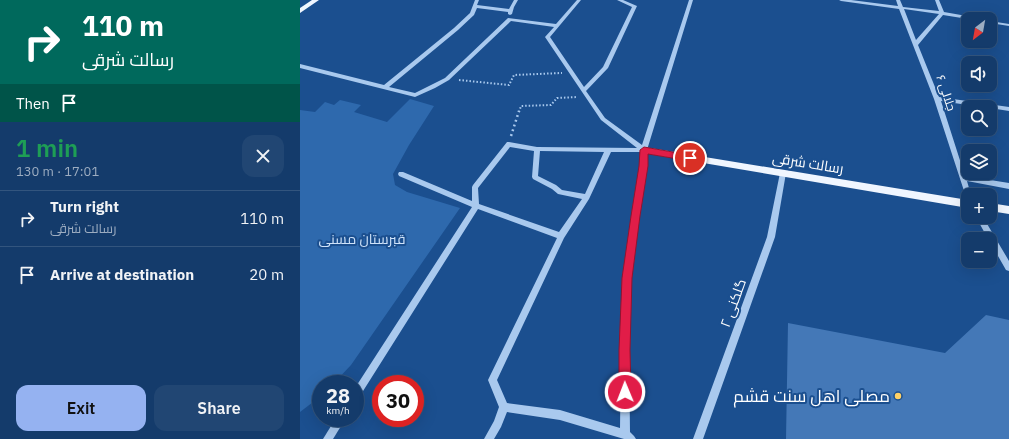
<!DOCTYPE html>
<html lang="en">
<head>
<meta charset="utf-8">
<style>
	body { margin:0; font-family:"IBM Plex Sans",Cairo,sans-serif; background:#214673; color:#f1f3f6; height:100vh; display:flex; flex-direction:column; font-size:15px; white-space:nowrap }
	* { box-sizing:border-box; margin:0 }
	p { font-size:13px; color:#9dadc1 }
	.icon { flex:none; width:22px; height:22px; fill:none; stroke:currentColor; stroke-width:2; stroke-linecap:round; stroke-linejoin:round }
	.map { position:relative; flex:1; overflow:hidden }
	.side { display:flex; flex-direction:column; background:#143b6b; width:300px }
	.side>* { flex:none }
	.hud { background:#00695c; color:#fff; overflow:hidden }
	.needle { width:26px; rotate:211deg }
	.tools { position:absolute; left:661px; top:12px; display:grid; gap:8px }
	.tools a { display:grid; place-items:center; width:36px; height:36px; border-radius:8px; background:#143b6b; box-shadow:0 4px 16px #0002,0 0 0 1px #33557e; font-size:20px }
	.speed { position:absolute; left:12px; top:375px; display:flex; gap:8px; font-size:20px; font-weight:700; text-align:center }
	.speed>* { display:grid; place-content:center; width:52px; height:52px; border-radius:50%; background:#143b6b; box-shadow:0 4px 16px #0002,0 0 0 1px #33557e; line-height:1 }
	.speed small { font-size:10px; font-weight:400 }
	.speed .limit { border:6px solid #d22; background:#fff; color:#111 }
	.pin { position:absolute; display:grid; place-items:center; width:34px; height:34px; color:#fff; margin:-17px; border:2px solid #fff; border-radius:50%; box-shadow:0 1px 4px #0007 }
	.me { position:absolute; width:44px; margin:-22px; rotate:359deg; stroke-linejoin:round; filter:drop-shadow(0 0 3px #0008) }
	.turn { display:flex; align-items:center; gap:14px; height:84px; padding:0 16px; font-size:18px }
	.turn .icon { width:52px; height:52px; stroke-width:2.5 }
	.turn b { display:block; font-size:28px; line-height:34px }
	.then { display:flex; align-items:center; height:38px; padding:0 16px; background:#0003; gap:8px; font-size:15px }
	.round { display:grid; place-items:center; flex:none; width:42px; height:42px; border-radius:12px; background:#214673 }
	.summary { display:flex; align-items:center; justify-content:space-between; height:68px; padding:0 16px }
	h1 { font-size:24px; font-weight:600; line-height:30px; color:#1e9e55 }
	.action { display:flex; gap:8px; margin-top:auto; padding:8px 16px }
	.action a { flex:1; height:46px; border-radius:12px; background:#95b2f1; color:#111; font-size:16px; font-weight:600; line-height:46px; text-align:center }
	.action a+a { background:#214673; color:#f1f3f6 }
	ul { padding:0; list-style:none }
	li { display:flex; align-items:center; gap:12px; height:56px; padding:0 16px; border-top:1px solid #33557e }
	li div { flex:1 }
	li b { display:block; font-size:15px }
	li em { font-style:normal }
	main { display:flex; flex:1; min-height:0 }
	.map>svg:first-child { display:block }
</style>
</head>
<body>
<main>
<section class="side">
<div class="hud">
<div class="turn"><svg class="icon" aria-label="right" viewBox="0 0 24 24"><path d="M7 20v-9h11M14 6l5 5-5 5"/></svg><div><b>110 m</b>رسالت شرقی</div></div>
<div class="then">Then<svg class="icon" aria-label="arrive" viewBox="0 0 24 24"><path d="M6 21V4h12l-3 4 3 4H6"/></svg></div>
</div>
<div class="summary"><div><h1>1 min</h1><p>130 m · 17:01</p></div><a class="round"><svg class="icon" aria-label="close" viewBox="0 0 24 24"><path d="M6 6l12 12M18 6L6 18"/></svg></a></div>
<ul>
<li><svg class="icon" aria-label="right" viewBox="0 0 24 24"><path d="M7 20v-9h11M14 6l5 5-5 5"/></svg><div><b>Turn right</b><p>رسالت شرقی</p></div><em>110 m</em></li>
<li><svg class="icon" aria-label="arrive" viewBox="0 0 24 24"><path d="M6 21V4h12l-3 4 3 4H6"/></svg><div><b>Arrive at destination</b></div><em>20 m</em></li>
</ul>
<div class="action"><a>Exit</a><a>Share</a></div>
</section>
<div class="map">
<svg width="709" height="439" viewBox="0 0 709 439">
	<rect width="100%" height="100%" fill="#1b4f8f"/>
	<polygon fill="#2e69ad" points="110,99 134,106 109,145 93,174 95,185 107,192 160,208 51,365 33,384 21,384 21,396 0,412 0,110 15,112 25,102 34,105 40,100 61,105 54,112 87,122"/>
	<polygon fill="#4478b7" points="686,315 709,320 709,439 486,439 488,323 645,353"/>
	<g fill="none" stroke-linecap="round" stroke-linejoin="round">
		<g stroke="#a9c9ee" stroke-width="2" stroke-dasharray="1.5 2" stroke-linecap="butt">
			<polyline points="159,80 209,85 214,75 262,73"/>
			<polyline points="219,112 221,106 251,105 257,98 277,97"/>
		</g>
		<polyline stroke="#a9c9ee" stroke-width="2.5" stroke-dasharray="2 3" stroke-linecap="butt" points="211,136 219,111"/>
		<g fill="#a9c9ee" fill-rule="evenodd">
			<path d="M175 0H179L177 5 209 9 214 0H218L214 7 212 14 210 15 208 14V12L177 8 174 15 158 30 89 87 115 93 145 78 208 18 256 24 277 0H281L250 37 284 87 303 67 332 7 317 0H323L337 6 308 68 286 91 305 118 342 145 389 0H393L347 150V166L338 216 331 278 329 350 330 432 334 436 336 439H324L260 420 207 412 201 427 194 439H184L194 421 199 407 188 380 257 238 178 209 58 399 55 401V388L172 207 99 176 98 174 99 172H103L172 201V187L173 185 207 142H209L237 147 337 148 301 120 245 37 254 27 211 21 149 80 135 88 115 97 0 68V64L84 85 154 28 170 13ZM210 147 234 151 232 177 233 179 252 189 258 194 282 199 259 232 179 204 178 188ZM240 151 304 152 285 194 262 190 256 185 238 176ZM311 152H341V166L332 216 323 278 321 350 320 428 260 410 207 403 197 380 264 238 289 199Z"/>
			<path d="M539 0H551L598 6 596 0H600L603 7 639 11 635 0H639L644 12 678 18V19H668L643 15 618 45 639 97 709 107V111L690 108V107H681L641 101 665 176 709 183V189L667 181 671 195H668V198L666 197 634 99 599 9 541 1ZM604 9 639 14 616 40Z"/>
			<polygon points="690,21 709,24 709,26 690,23"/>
			<polygon points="483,170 486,173 475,237 403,439 393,439 467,237 480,173"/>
			<polygon points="676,217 683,217 709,261 709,271 706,270 690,242 690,239 688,239"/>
			<polygon points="36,418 46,418 33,439 23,439"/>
		</g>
		<g fill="#f0f6ff" fill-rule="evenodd">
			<polygon points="12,0 19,0 0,13 0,8"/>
			<polygon points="344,147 668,200 668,208 344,153 340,150"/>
			<polygon points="690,203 709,206 709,214 690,211"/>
		</g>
	</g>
	<polygon fill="#e11d48" stroke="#92132f" points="344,147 390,155 394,158 390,161 348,154 348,166 340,216 332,278 330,350 331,392 329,396 325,398 321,396 319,392 319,350 322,278 331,216 339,166 340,150"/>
	<circle fill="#ffd166" stroke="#1b4f8f" stroke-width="1.5" cx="598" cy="396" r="4"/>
	<g text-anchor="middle" stroke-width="4" stroke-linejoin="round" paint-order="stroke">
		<g font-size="12" fill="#fff" stroke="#1b4f8f">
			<text transform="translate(646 93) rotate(71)" y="4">جلالی ۶</text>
		</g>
		<g font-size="14" fill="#fff" stroke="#1b4f8f">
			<text transform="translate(508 163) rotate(9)" y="5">رسالت شرقی</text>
			<text transform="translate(433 303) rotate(-70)" y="5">گلکنی ۲</text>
		</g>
		<g font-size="14" fill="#cfe3fa" stroke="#1b4f8f">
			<text x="62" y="244">قبرستان مسنی</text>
		</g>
		<g font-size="17" fill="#fff" stroke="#1b4f8f" text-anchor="end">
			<text x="590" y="402">مصلی اهل سنت قشم</text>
		</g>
	</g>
</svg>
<div class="tools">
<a><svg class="needle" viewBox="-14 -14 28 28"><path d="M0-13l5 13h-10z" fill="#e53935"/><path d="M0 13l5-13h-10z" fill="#9dadc1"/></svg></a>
<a><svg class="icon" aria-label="sound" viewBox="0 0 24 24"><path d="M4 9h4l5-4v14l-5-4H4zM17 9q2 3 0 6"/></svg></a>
<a><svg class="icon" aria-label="search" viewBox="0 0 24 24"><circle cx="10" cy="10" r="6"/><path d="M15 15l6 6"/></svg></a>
<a><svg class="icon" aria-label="layers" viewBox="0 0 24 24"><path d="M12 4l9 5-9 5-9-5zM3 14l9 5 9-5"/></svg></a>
<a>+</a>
<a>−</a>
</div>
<div class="speed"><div>28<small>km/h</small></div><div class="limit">30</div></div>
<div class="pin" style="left:390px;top:158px;background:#d93025"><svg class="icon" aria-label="arrive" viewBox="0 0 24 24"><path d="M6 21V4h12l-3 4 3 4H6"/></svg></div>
<svg class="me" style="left:325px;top:392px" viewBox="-20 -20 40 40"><circle r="17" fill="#e11d48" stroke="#fff" stroke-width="3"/><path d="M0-11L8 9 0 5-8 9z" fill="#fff"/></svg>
</div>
</main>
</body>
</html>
